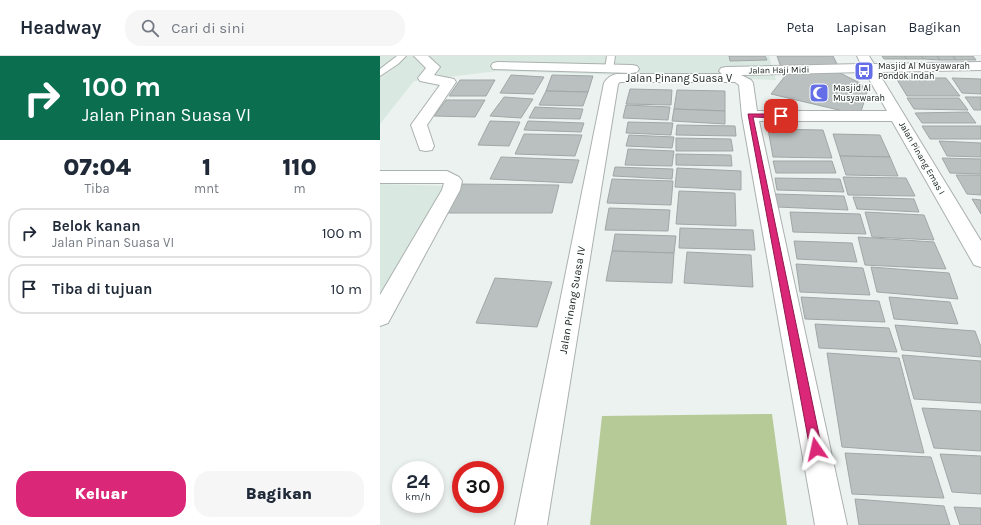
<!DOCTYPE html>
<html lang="id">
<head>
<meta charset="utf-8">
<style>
	body { margin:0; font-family:Karla,sans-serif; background:#f6f6f7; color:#1f2937; height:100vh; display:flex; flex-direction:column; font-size:15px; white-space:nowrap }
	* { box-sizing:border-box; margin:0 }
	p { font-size:13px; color:#747a83 }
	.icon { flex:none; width:22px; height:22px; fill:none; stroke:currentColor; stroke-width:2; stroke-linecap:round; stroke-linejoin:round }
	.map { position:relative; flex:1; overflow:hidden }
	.panel { display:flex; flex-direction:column; background:#fff; width:380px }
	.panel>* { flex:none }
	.guide { background:#0b6e4f; color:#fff; overflow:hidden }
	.speed { position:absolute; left:12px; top:405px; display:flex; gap:8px; font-size:20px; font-weight:700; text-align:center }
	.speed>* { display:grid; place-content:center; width:52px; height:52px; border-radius:50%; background:#fff; box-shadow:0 2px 6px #0003; line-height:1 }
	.speed small { font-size:10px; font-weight:400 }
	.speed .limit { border:6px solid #d22; background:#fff; color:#111 }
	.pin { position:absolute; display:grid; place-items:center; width:34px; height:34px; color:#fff; margin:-17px; border-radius:8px; box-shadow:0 2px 6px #0006 }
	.me { position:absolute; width:44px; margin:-22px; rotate:349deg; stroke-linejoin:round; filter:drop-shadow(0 0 3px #0008) }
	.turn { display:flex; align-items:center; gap:14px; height:84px; padding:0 16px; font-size:18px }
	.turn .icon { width:52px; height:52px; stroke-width:2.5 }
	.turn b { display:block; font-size:28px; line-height:34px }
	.eta { display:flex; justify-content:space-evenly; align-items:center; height:68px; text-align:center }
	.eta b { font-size:24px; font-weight:800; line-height:28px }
	.primary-button { display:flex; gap:8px; margin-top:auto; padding:8px 16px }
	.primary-button a { flex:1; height:46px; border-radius:16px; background:#db2777; color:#fff; font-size:16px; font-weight:800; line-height:46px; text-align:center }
	.primary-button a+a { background:#f6f6f7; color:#1f2937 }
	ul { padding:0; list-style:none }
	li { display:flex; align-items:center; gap:12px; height:50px; margin:0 8px 6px; padding:0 8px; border:2px solid #e0e1e3; border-radius:16px }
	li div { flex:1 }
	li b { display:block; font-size:15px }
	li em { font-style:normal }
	header { display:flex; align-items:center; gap:24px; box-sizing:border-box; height:56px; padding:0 20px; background:#fff; border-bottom:1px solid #e0e1e3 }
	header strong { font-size:19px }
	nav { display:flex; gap:22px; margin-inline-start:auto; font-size:14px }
	.search { width:280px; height:36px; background:#f6f6f7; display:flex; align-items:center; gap:10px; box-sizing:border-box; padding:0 14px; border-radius:16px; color:#747a83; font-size:15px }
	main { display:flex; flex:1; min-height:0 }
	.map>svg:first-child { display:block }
</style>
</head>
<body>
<header>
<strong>Headway</strong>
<div class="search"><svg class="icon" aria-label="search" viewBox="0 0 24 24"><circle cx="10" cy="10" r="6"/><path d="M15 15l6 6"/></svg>Cari di sini</div>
<nav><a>Peta</a><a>Lapisan</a><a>Bagikan</a></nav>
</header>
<main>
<section class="panel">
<div class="guide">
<div class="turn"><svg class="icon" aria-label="right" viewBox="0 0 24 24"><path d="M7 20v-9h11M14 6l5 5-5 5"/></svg><div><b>100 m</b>Jalan Pinan Suasa VI</div></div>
</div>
<div class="eta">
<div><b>07:04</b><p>Tiba</p></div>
<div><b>1</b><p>mnt</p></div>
<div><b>110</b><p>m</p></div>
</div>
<ul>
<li><svg class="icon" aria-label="right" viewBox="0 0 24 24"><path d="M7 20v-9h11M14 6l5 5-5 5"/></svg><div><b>Belok kanan</b><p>Jalan Pinan Suasa VI</p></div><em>100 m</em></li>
<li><svg class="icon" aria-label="arrive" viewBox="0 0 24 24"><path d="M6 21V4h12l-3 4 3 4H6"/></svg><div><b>Tiba di tujuan</b></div><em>10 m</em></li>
</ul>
<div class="primary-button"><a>Keluar</a><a>Bagikan</a></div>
</section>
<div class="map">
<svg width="601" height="469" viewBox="0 0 601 469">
	<rect width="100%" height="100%" fill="#ecf2f0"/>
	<g fill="#d9e8e1">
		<polygon points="0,0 389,0 396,24 118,15 34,25 0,68"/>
		<polygon points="0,128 70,130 0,247"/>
	</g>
	<polygon fill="#b6ca97" points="392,358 407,469 210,469 222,360"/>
	<g fill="#b9c0bf" stroke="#a0a7a6">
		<polygon points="349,0 385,0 387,4 350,5"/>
		<polygon points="397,0 453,0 458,10 401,11"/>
		<polygon points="502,0 524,0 527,3 504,3"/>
		<polygon points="524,0 541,0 544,3 527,3"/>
		<polygon points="541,0 557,0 560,4 544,3"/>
		<polygon points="557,0 573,0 576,4 560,4"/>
		<polygon points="573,0 593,0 596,4 576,4"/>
		<polygon points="409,15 456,15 480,27 487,36 480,59 391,38"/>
		<polygon points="131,19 164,21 154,38 120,37"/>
		<polygon points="172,19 213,20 208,36 166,35"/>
		<polygon points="516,22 566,22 580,40 527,40"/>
		<polygon points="572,22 601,23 601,38 582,37"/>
		<polygon points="80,24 115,24 106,40 69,40"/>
		<polygon points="250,33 292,34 291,49 246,48"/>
		<polygon points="297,34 345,35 345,55 294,53"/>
		<polygon points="166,35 208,36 203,50 159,49"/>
		<polygon points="124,41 153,43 141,62 110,60"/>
		<polygon points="585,41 601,41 601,54 594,54"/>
		<polygon points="527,42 579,42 588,54 534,53"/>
		<polygon points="66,44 105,44 95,61 54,60"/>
		<polygon points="246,49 290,51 288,64 243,62"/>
		<polygon points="155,51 203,53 200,63 149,62"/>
		<polygon points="294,53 345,55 345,68 292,65"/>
		<polygon points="588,56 596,67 542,67 535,57"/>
		<polygon points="110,65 140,66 129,90 98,89"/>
		<polygon points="148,65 204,67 201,76 144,74"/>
		<polygon points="248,66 293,67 291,79 246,77"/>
		<polygon points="297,69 355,70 356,80 296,79"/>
		<polygon points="542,70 601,70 601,83 550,83"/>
		<polygon points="388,73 443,74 452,102 393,101"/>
		<polygon points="144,78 202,79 195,100 135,98"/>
		<polygon points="453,78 500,79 510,101 460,100"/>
		<polygon points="249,79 294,81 292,92 246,90"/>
		<polygon points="296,82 351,83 353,95 296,95"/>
		<polygon points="559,85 601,87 601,101 567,100"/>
		<polygon points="248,93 294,95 292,110 245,109"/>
		<polygon points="296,98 351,99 352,110 296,109"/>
		<polygon points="460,100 510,101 518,120 466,119"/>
		<polygon points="121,101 199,104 192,127 110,123"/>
		<polygon points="562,102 601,103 601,118 570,117"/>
		<polygon points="393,105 452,105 456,117 396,117"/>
		<polygon points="235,111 293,113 292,123 233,120"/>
		<polygon points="297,112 361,115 361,134 295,131"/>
		<polygon points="576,119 601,119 601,139 587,138"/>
		<polygon points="463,121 526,122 535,140 468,139"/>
		<polygon points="395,122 460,123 464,136 397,134"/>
		<polygon points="232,123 293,125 291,149 227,147"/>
		<polygon points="77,128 179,129 172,157 63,157"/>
		<polygon points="299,135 355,137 356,170 296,168"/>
		<polygon points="395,138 464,140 468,154 397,151"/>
		<polygon points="473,141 534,143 539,156 477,153"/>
		<polygon points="592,143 601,144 601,158"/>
		<polygon points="229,152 290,154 288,175 225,174"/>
		<polygon points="410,156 480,158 486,178 413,176"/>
		<polygon points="485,156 544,159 554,184 492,181"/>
		<polygon points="300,172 373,174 375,194 299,192"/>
		<polygon points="235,178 296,180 294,197 232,195"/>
		<polygon points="478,181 554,186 566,213 485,209"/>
		<polygon points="414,185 472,187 477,206 417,203"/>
		<polygon points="232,195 294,197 292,227 226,225"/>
		<polygon points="307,196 371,199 373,231 304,227"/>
		<polygon points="416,208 483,212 490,239 420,236"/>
		<polygon points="491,211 569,217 578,243 497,236"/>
		<polygon points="115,222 172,226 157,271 96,267"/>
		<polygon points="421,241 499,245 505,266 425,263"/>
		<polygon points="509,241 570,246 578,268 514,263"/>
		<polygon points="435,268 509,272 517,296 439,292"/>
		<polygon points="515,269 595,275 601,291 601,301 522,294"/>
		<polygon points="447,297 519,302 544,397 462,391"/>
		<polygon points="522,299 601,305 601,347 534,343"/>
		<polygon points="542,352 601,355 601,395 554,392"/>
		<polygon points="465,397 551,401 564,442 472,438"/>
		<polygon points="560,398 601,400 601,438 572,436"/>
		<polygon points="475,443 564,450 570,469 479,469"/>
		<polygon points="574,451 601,452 601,469 580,469"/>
	</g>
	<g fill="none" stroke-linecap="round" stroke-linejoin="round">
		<defs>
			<g id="lane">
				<polygon points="17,0 26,0 18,8 0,20 0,13"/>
				<polygon points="227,0 235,0 233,13 229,16 225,13"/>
			</g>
			<g id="street">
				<polygon points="34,0 48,0 60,11 54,19 74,23 76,26 47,69 54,90 52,94 46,95 40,94 31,69 60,29 40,25 38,22 46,12"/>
				<path d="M477 0H489L494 8 601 6V14L498 16 601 185V211L594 209 512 65H379L467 469H435L362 60 359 29 355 26H240L238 28 167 469H135L224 27C227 22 231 19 237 18H342L339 15 341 12 346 11 481 8ZM485 16 507 55H377L373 27 371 24 361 19Z"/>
				<polygon points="118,6 252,9 257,10 259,13 257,16 252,17 113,13 111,10 113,7"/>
				<polygon points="0,115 67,115 79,121 82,125 80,134 8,267 0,270 0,239 62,134 64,127 0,127"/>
			</g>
		</defs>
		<use href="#lane" stroke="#abb1af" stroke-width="2"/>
		<use href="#street" stroke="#abb1af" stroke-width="2"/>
		<use href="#lane" fill="#fff" fill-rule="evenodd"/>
		<use href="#street" fill="#fff" fill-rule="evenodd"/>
	</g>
	<polygon fill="#db2777" stroke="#8e194d" points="368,58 401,58 405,60 401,62 373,61 442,393 440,397 436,399 432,397 430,393"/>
	<defs>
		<symbol id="bus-square" viewBox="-11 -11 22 22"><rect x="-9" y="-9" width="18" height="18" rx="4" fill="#646ee6" stroke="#fbfffd"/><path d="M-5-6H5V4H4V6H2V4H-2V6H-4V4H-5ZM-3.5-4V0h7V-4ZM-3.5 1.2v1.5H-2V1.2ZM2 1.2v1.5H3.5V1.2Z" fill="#fff"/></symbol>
		<symbol id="mosque-square" viewBox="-11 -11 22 22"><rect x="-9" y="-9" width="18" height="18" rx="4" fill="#646ee6" stroke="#fbfffd"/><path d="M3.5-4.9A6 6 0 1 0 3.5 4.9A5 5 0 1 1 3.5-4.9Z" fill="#fff"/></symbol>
	</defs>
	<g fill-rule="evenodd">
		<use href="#bus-square" x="473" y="4" width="22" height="22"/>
		<use href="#mosque-square" x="428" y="26" width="22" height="22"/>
	</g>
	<g text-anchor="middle" stroke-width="3" stroke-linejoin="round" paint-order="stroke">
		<g font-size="9" fill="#181b1a" stroke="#fbfffd" text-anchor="start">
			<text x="498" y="13">Masjid Al Musyawarah<tspan x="498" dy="10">Pondok Indah</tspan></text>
			<text x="453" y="35">Masjid Al<tspan x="453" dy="10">Musyawarah</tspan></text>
		</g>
		<g font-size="9" fill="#181b1a" stroke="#fbfffd">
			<text transform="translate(399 14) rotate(-1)" y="3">Jalan Haji Midi</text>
			<text transform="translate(542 102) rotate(60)" y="3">Jalan Pinang Emas I</text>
		</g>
		<g font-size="11" fill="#181b1a" stroke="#fbfffd">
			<text x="299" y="26">Jalan Pinang Suasa V</text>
			<text transform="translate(192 244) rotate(-80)" y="4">Jalan Pinang Suasa IV</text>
		</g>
	</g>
</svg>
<div class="speed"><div>24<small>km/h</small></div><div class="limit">30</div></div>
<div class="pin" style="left:401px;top:60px;background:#d93025"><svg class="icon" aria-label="arrive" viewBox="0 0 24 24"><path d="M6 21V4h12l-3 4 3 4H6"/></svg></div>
<svg class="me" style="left:436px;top:393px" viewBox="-20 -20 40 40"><path d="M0-17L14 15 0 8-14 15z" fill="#db2777" stroke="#fff" stroke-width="4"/></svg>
</div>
</main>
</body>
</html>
